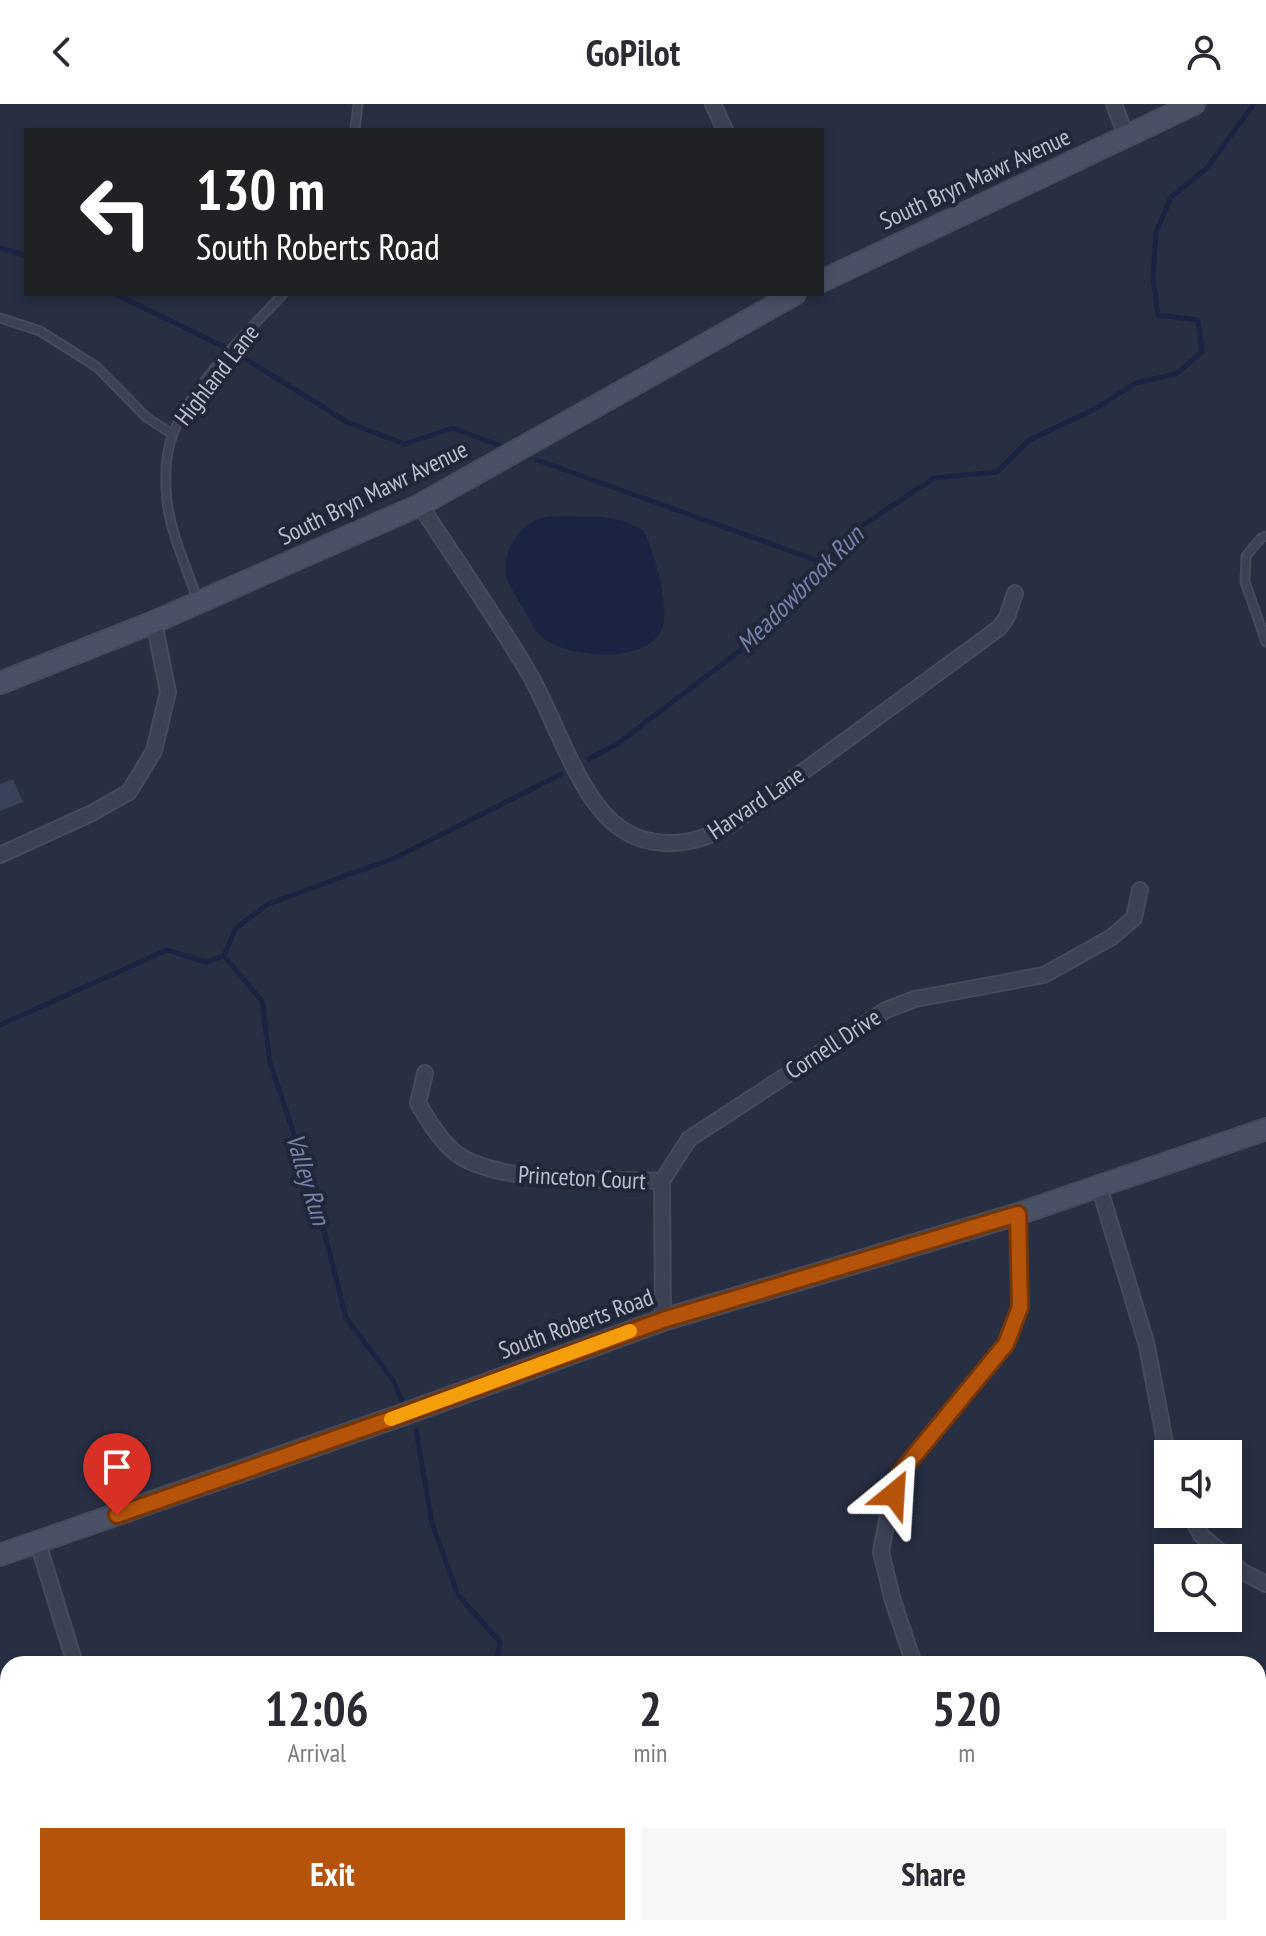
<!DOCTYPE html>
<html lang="en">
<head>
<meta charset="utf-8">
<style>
	body { margin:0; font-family:"PT Sans Narrow",sans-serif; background:#f7f7f7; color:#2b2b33; height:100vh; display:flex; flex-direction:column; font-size:30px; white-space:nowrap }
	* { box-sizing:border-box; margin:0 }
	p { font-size:26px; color:#7c7c81 }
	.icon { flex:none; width:44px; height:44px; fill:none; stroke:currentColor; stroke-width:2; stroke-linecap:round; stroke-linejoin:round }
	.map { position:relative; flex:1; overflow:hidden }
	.side { position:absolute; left:0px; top:1552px; width:1266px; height:280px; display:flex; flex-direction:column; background:#fff; border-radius:24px 24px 0 0; box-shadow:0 4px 12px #0003 }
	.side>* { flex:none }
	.top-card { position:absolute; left:24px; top:24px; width:800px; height:168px; border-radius:0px; box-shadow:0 4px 12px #0003; background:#202124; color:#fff; overflow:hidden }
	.buttons { position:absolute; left:1154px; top:1336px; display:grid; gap:16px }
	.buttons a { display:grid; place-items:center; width:88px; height:88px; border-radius:0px; background:#fff; box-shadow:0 4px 12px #0003; font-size:40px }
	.pin { position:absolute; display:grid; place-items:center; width:68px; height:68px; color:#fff; margin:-82px -34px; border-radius:50% 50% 50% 0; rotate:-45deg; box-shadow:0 0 8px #0007 }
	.pin .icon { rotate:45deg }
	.me { position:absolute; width:88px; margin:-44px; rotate:27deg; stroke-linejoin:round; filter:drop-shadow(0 0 6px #0008) }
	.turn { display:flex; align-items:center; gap:28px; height:168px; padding:0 40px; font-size:36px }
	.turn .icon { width:104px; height:104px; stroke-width:2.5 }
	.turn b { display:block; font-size:56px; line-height:68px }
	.eta { display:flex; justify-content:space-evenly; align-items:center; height:136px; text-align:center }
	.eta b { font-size:48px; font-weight:800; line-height:56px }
	.primary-button { display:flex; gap:16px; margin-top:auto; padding:16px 40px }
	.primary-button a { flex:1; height:92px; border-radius:0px; background:#b45309; color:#fff; font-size:32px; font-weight:800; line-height:92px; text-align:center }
	.primary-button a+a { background:#f7f7f7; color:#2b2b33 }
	header { display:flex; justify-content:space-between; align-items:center; height:104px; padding:0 40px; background:#fff; font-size:36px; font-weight:800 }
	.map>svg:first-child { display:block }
</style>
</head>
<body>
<header><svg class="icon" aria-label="back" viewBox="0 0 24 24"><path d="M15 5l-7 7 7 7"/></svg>GoPilot<svg class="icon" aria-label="person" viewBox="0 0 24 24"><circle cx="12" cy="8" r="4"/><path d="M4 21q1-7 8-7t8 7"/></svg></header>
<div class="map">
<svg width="1266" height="1832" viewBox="0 0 1266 1832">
	<rect width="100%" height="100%" fill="#282f43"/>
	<path fill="#1a2442" d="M602 413 624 417 644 427C654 449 669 498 663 522 652 561 569 555 543 534 535 528 531 518 526 509 520 498 509 484 506 471 502 447 519 421 541 414 552 411 588 413 602 413Z"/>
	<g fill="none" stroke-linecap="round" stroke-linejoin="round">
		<g stroke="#1a2442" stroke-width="5">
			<polyline points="0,144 26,152"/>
			<polyline points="115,190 231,246 349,319 405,340 453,324 506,344"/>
			<polyline points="537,356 824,459"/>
			<polyline points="589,655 617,640 741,546 860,423 934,374 997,368 1029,336 1095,305 1136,279 1176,270 1202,248 1198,216 1158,211 1153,173 1156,128 1171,93 1207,64 1254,0"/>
			<polyline points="224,852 262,897 270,959 316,1095 346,1214 393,1276 402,1297"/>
			<polyline points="0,921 167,846 206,858 224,852 236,824 268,800 397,753 561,670"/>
			<polyline points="416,1326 432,1419 458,1491 500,1538 496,1560"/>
		</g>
	</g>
	<polygon fill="#3a4259" points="13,675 23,698 0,707 0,680"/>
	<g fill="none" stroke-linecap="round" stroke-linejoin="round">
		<defs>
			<g id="lane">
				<polyline points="355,26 358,0"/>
				<polyline points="0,214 40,227 97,263 146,313 172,330"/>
				<polyline points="1266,432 1261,434 1246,452 1245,478 1266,538"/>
				<path d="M198 497C187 464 171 431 167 397 165 376 165 349 173 330 191 282 248 228 283 190"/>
			</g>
			<g id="street">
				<polyline points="713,0 725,26"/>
				<polyline points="1114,0 1126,32"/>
				<path d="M420 401C457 458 496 513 530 571 556 616 579 698 623 726 658 748 701 740 733 719L999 524 1007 513 1015 489"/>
				<polyline points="0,751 92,709 129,688 154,647 168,588 154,518"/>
				<path d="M425 969 418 999C427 1015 444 1042 460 1052 503 1080 609 1075 662 1077"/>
				<polyline points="1099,1082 1147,1242 1168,1354"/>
				<polyline points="663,1216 662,1077 689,1035 886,906 915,895 1044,871 1112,833 1134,814 1140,786"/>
				<polyline points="1190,1410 1201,1431 1228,1454"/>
				<polyline points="38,1439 75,1560"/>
				<polyline points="1228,1454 1241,1467 1266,1480"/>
				<polyline points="914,1560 893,1497 881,1448 888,1411 900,1369 1006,1240 1020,1203 1018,1110"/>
				<polyline points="262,1824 277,1832"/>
				<polyline points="1001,1824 1004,1832"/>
			</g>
			<g id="secondary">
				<polyline points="822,177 1194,0"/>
				<polyline points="0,579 154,518 420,401 795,190"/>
				<polyline points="0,1451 402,1311 663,1216 1018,1110 1266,1025"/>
			</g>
		</defs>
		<use href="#lane" stroke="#464b5c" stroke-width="11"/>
		<use href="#street" stroke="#464b5c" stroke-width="18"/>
		<use href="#secondary" stroke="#464b5c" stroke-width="24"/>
		<use href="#lane" stroke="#3c4253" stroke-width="7"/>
		<use href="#street" stroke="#3c4253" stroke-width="14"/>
		<use href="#secondary" stroke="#4a5066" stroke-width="20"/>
	</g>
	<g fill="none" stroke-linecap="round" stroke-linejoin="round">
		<defs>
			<polyline id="route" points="117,1411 402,1311 663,1216 1018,1110 1020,1203 1006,1240 900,1369 894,1390"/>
		</defs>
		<use href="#route" stroke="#753606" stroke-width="20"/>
		<use href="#route" stroke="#b45309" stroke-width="14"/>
		<polyline stroke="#f59e0b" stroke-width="14" points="391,1315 630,1227"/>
	</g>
	<g text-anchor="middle" stroke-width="8" stroke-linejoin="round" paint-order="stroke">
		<g font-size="24" fill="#babecc" stroke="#212638">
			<text transform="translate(975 75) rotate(-25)" y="8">South Bryn Mawr Avenue</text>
			<text transform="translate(217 271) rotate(-52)" y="8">Highland Lane</text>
			<text transform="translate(373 389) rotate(-26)" y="8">South Bryn Mawr Avenue</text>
			<text transform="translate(756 699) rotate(-34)" y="8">Harvard Lane</text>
			<text transform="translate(833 940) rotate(-33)" y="8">Cornell Drive</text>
			<text transform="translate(582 1074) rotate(3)" y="8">Princeton Court</text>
			<text transform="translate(576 1220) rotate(-20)" y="8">South Roberts Road</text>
		</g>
		<g font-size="26" font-style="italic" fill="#7482aa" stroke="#212638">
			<text transform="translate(800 485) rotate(-45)" y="9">Meadowbrook Run</text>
			<text transform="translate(308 1075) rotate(73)" y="9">Valley Run</text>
		</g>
	</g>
</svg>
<div class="buttons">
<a><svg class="icon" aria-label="sound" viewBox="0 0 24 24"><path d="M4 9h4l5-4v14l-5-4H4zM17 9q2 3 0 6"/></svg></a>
<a><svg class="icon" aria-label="search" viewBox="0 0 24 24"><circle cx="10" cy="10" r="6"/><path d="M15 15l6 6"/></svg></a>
</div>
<div class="pin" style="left:117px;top:1411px;background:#d93025"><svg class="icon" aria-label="arrive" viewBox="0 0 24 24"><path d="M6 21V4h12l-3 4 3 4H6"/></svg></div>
<svg class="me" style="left:894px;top:1390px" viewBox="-20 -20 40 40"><path d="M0-17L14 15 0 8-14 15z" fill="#b45309" stroke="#fff" stroke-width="4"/></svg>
<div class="top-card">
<div class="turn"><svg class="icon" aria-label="left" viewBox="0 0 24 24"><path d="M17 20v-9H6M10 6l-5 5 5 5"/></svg><div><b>130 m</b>South Roberts Road</div></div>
</div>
<section class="side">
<div class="eta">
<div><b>12:06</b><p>Arrival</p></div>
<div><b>2</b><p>min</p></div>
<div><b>520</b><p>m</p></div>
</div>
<div class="primary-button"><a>Exit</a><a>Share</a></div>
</section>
</div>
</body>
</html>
